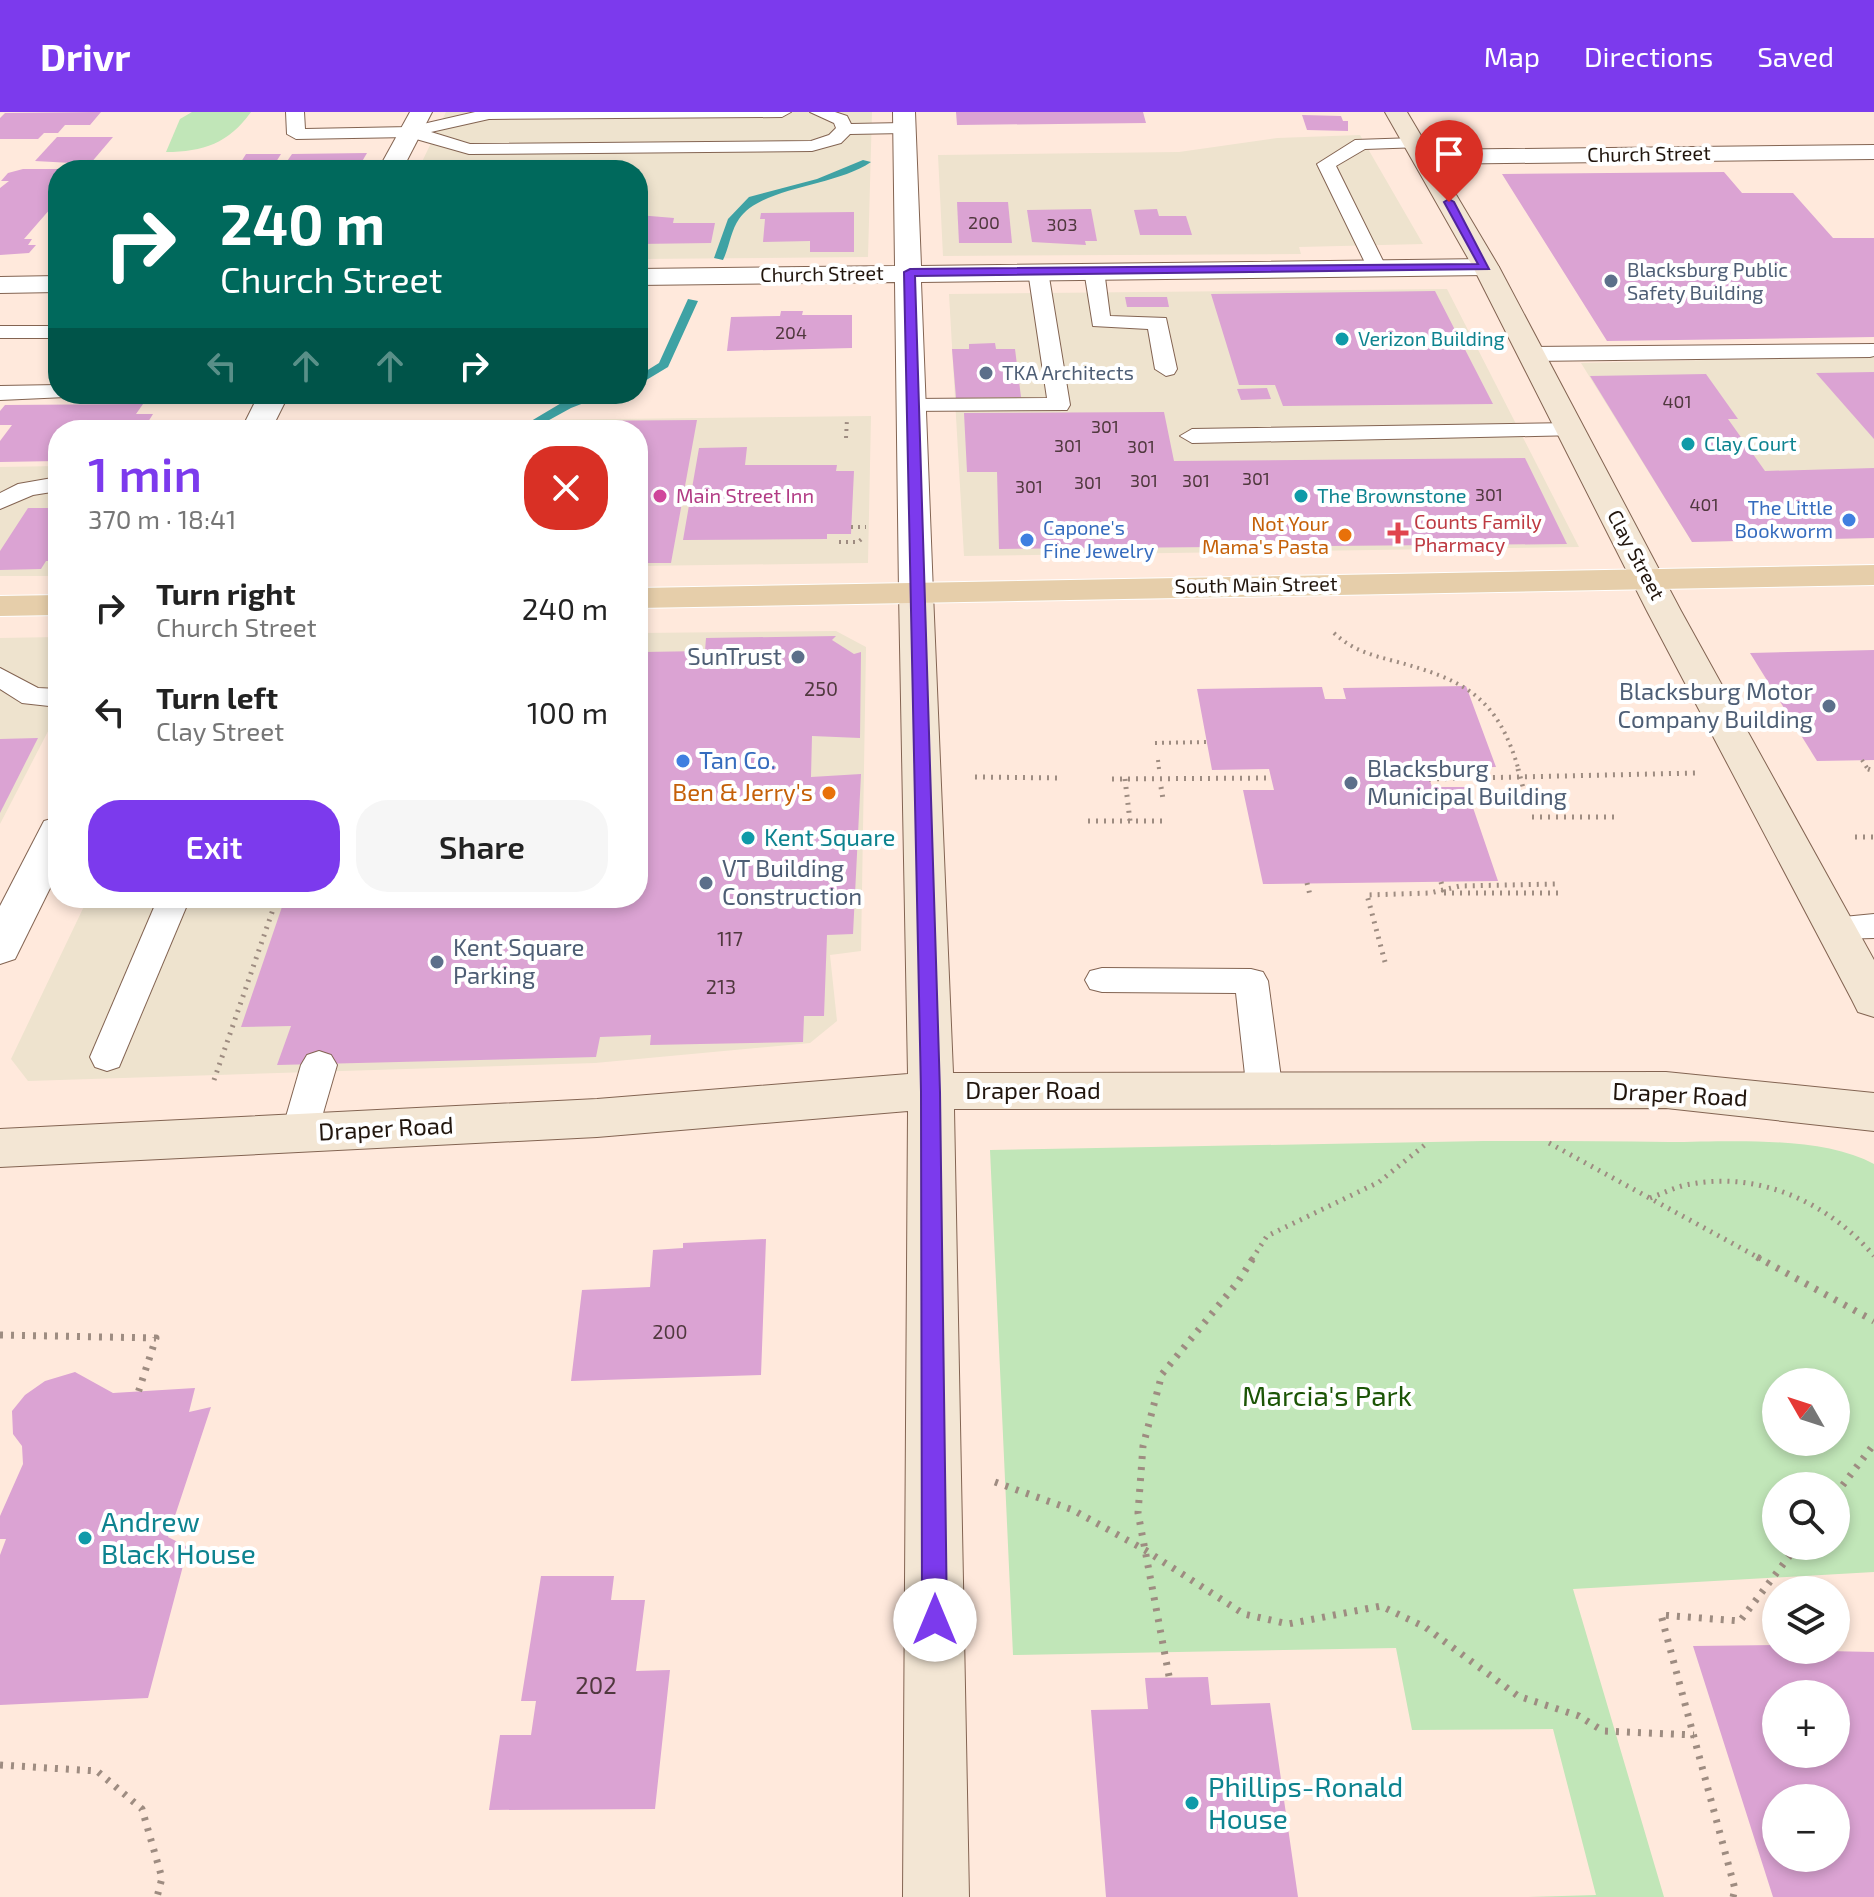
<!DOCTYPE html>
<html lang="en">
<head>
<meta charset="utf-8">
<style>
	body { margin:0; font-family:"Exo 2",sans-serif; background:#f6f6f6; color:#222; height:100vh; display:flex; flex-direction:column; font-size:30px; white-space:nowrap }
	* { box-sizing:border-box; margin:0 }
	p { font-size:26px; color:#767676 }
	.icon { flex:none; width:44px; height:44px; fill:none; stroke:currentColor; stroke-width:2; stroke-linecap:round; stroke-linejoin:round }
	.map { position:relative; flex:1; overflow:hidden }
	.panel { position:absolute; left:48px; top:308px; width:600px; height:488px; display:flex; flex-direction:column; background:#fff; border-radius:32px; box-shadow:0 4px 12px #0003 }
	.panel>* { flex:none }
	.top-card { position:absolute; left:48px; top:48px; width:600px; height:244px; border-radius:32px; box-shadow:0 4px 12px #0003; background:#00695c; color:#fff; overflow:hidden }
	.needle { width:52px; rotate:309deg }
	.tools { position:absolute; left:1762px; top:1256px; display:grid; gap:16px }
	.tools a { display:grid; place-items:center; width:88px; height:88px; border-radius:50%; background:#fff; box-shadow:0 4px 12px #0003; font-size:40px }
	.pin { position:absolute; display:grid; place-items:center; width:68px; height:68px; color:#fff; margin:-82px -34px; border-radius:50% 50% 50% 0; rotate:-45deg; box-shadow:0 0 8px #0007 }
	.pin .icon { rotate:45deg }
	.me { position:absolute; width:88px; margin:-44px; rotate:0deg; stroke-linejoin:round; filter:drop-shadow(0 0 6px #0008) }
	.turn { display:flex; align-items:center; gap:28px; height:168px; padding:0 40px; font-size:36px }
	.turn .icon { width:104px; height:104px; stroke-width:2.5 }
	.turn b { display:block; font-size:56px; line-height:68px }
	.lanes { display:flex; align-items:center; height:76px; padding:0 40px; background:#0003; justify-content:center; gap:40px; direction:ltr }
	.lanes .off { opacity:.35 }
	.round { display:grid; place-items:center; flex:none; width:84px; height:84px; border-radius:32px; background:#f6f6f6 }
	.head { display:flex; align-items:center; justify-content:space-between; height:136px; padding:0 40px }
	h1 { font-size:48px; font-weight:600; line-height:60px; color:#7c3aed }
	.primary-button { display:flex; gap:16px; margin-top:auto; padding:16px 40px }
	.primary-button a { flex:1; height:92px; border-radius:32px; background:#7c3aed; color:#fff; font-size:32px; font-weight:600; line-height:92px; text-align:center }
	.primary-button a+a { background:#f6f6f6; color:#222 }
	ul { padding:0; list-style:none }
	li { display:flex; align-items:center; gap:24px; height:104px; padding:0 40px }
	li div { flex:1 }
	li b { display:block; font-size:30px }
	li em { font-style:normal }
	header { display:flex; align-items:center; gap:48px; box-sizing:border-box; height:112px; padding:0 40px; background:#7c3aed; color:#fff }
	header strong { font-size:38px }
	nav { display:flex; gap:44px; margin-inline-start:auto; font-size:28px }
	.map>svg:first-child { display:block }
</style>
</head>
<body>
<header>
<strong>Drivr</strong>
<nav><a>Map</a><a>Directions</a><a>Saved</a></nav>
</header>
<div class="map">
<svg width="1874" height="1785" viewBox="0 0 1874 1785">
	<rect width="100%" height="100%" fill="#ffe9dc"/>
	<g fill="#eee3ce">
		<polygon points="446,0 872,0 868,145 638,147 638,58 418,58"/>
		<polygon points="1360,23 1423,132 1299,135 1301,142 943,144 938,43 1179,40 1277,26"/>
		<polygon points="1447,177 1579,435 964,444 949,182"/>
		<polygon points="1874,244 1874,426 1692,430 1581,251"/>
		<polygon points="871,304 868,451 638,454 638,318 284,318 288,311"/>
		<polygon points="58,354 58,464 0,464 0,355"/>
		<polygon points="836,519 866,535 861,839 830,843 837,909 810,931 595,951 28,969 11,947 88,786 638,786 638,521"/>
		<polygon points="58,525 58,600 0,712 0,526"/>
	</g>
	<g fill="#c1e6b8" fill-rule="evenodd">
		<path d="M192 0H251C229 31 203 40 166 40L180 7Z"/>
		<path d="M1484 1029C1546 1029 1607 1029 1669 1030 1729 1030 1820 1023 1874 1052V1460L1573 1477 1664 1785H1528L1596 1783 1553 1617 1412 1618 1396 1536 1013 1543 990 1038ZM1776 1270H1836V1330H1776ZM1776 1374H1836V1434H1776Z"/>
	</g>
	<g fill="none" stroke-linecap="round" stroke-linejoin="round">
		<g fill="#3fa2a4" fill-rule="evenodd">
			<path d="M863 48 871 50C835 75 762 74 739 107 731 118 729 136 723 148L714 146 728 107 749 85 817 67Z"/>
			<polygon points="688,187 698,189 668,255 638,273 638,264 659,251"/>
			<polygon points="589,282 607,282 571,296 531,318 516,318 563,290"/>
		</g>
	</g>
	<g fill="#dba3d3" fill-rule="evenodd">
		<polygon points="101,0 90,13 65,13 58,21 44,21 38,27 0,27 0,6 5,1"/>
		<polygon points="956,0 1143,0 1146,11 957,13"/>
		<polygon points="1302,3 1341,4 1343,9 1348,9 1348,19 1307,18"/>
		<polygon points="57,25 113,25 90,52 35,49"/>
		<polygon points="367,41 357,58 281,58 292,42"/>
		<polygon points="246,42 281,42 271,58 236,58"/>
		<polygon points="199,54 196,58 81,58 83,55"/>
		<polygon points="23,57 58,57 58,96 51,96 24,127 32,127 28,133 36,133 29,141 0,143 0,76 9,69 1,69 8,61"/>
		<polygon points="1724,60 1742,81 1793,81 1833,126 1874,126 1874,225 1607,229 1502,62"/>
		<polygon points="957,90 1008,90 1012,131 959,131"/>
		<polygon points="1091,97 1097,129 1085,129 1086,133 1032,130 1027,98"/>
		<polygon points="1157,97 1159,104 1186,104 1192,123 1140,123 1134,98"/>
		<polygon points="854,100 854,140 810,140 810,129 763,130 765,107 760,107 761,101"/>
		<polygon points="638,103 674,106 673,111 715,111 711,131 638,132"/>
		<polygon points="1435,179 1493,292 1283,294 1275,273 1239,273 1211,182"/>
		<polygon points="1125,185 1167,185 1169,195 1127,195"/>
		<polygon points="781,199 803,199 802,203 852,203 852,236 727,239 731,205 780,204"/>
		<polygon points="995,231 996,237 1015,237 1021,285 956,286 952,237 969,237 969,232"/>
		<polygon points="1874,260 1874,327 1816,261"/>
		<polygon points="1706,262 1738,307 1728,307 1765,359 1874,356 1874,426 1692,430 1590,264"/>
		<polygon points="1267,276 1271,287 1241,288 1237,277"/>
		<polygon points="143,292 136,302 153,302 143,318 58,318 58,349 0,350 0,329 12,313 0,313 0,299 5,293"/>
		<polygon points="1164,300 1174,349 1525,346 1567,432 999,437 997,360 967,360 964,301"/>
		<polygon points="697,308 671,451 638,451 638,318 564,318 567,309"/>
		<polygon points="747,335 745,353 837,353 836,359 854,359 851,422 827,422 827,427 683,428 699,336"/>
		<polygon points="28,396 58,396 58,449 46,449 41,457 0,458 0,439"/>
		<polygon points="836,524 832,528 854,542 861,540 860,626 812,624 811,665 861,662 853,822 827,823 824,904 804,904 803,930 650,933 651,923 600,925 596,945 277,953 291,914 241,915 285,786 638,786 638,535 644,534 643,540 705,539 706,526"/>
		<polygon points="1874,538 1874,648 1817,649 1750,541"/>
		<polygon points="1466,574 1496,655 1426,656 1432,675 1466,675 1498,769 1263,772 1243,678 1274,678 1269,657 1212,658 1197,577 1322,575 1325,587 1346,587 1343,576"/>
		<polygon points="38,626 0,701 0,627"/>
		<polygon points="766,1127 761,1263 571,1269 582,1178 650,1175 653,1138 683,1136 683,1131"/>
		<polygon points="75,1260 113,1281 195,1276 189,1300 211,1295 168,1425 188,1435 148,1586 0,1593 0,1443 6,1427 0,1427 0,1404 23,1352 22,1334 13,1322 12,1299 25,1283 45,1269"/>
		<polygon points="541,1464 614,1464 611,1488 645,1488 636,1559 670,1558 655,1697 489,1698 500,1623 531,1623 536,1589 521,1589"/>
		<path d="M1776 1533V1538L1874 1540V1785H1773L1693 1534ZM1776 1582H1836V1642H1776ZM1776 1686H1836V1746H1776Z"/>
		<polygon points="1208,1565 1211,1593 1270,1591 1298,1785 1106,1785 1091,1598 1148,1597 1145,1566"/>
	</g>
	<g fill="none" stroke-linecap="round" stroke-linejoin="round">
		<defs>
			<g id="lane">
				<polygon points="286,0 304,0 305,17 410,15 475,0 791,0 782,5 489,7 431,20 470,32 811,29 829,23 836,16 834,11 810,0 835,0 847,4 851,12 904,11 913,16 904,21 850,22 841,31 812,39 469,42 409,25 296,27 287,22"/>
				<polygon points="1415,26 1421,27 1421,35 1365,37 1336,54 1387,157 1384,161 1370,161 1317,52 1355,28"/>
				<polygon points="1094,152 1104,158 1110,204 1166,206 1177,257 1174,262 1166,264 1155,257 1148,217 1093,214 1084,158"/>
				<polygon points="1038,153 1048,159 1070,293 1067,298 903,299 900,294 911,287 1047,286 1028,159"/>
				<rect x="0" y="214" width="58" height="12"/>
				<polygon points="1874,232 1874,244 1870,245 1531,249 1520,242 1531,235"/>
				<polygon points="58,273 58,282 68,282 66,285 0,288 0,274"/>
				<polygon points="1571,311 1579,313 1583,318 1579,323 1192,331 1180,324 1192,317"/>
				<polygon points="58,365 58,379 33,383 0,397 0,381 18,372"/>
				<polygon points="0,556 38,576 58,577 58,595 22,591 0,577"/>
				<polygon points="158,786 190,786 119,955 107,959 95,955 90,945"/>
				<polygon points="1874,802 1874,826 1835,827 1823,823 1819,815 1823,807"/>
				<polygon points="1102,856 1251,857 1263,860 1268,869 1283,981 1278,991 1265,995 1252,991 1247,981 1236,881 1102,880 1090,877 1085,868 1090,859"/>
				<polygon points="319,939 331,943 337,953 317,1022 312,1032 299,1037 286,1032 281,1022 301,953 307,943"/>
			</g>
			<g id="street">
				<polygon points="410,0 432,0 402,58 378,58"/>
				<polygon points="893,0 915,0 921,154 1486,147 1499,155 1486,163 921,170 933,481 928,488 916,491 904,488 899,481 895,170 638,173 638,157 895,154"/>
				<polygon points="1874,33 1874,47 1424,52 1412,45 1424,38"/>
				<polygon points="58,164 58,180 0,181 0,165"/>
				<polygon points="259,282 289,282 271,318 241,318"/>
				<polygon points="58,705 58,760 15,847 0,852 0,794 44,709"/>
			</g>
			<g id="secondary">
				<polygon points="1385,0 1407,0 1499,155 1681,499 1874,848 1874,905 1858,900 1852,888 1647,499 1473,155"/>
				<polygon points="916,471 928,474 933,481 953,961 1666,960 1874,981 1874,1019 1666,996 954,997 969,1785 903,1785 908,999 597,1025 0,1055 0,1017 597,987 908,962 899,481 904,474"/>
			</g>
			<g id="primary">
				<polygon points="1874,453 1874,473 638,496 638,476"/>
				<polygon points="58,483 58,503 0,504 0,484"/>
			</g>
		</defs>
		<use href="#lane" stroke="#836452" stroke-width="2"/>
		<use href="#street" stroke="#836452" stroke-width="2"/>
		<use href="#secondary" stroke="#836452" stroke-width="2"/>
		<use href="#primary" stroke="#fff" stroke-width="2"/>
		<g stroke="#9e8c81" stroke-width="4" stroke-dasharray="2 5" stroke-linecap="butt">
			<polyline points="846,326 847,307"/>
			<polyline points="851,415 866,415"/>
			<polyline points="839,430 858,430 863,426"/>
			<path d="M1334 521C1352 538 1371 543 1394 549 1465 568 1498 585 1519 659"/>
			<polyline points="1155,631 1207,630"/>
			<polyline points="1158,648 1159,657"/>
			<polyline points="1862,648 1869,659"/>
		</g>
		<g stroke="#9e8c81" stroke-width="5" stroke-dasharray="2 6" stroke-linecap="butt">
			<polyline points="1518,657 1526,688"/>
			<polyline points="1868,657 1874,659"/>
			<polyline points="975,665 1061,666"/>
			<polyline points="1112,667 1271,666"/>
			<polyline points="1125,667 1130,709"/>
			<polyline points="1429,667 1696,661"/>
			<polyline points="1161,675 1163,687"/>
			<polyline points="1532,705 1614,705"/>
			<polyline points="1088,709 1166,709"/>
			<polyline points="1855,725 1874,725"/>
			<polyline points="1307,771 1310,783"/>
			<polyline points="1444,781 1559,781"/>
			<polyline points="1385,850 1367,783 1430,781 1460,774 1556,772"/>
			<polyline points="214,968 277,786"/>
			<polyline points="1549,1031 1761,1147"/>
			<path d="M1650 1086C1664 1081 1677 1074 1691 1072 1761 1059 1830 1092 1874 1144"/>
			<polyline points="1252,1147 1267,1124 1379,1070 1426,1032"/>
		</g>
		<g stroke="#9e8c81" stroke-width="7" stroke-dasharray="3 8" stroke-linecap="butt">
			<polyline points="1757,1145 1874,1209"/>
			<polyline points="0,1223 156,1226 138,1281"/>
			<polyline points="995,1370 1073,1398 1145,1438 1244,1502 1288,1512 1381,1494 1425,1515 1518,1584 1579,1604 1603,1619 1694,1623"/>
			<polyline points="1836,1382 1874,1332"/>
			<polyline points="1169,1564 1138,1401 1143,1334 1162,1262 1237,1171 1254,1145"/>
			<polyline points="0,1653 97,1659 142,1697 162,1766 157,1785"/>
			<polyline points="1733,1785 1735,1777 1661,1503 1740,1509 1797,1434"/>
		</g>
		<use href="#lane" fill="#fff" fill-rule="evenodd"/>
		<use href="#street" fill="#fff" fill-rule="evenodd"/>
		<use href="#secondary" fill="#f3e6d4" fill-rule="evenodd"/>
		<use href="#primary" fill="#e6ceaa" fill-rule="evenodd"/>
		<polyline stroke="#9e8c81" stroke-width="5" stroke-dasharray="2 6" stroke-linecap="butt" points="1441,770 1444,781"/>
	</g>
	<polygon fill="#7c3aed" stroke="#51269a" stroke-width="2" points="1449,87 1454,90 1489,157 915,164 940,980 947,1508 943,1516 935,1520 926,1516 922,1508 921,980 904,160 910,157 1478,152 1444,90"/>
	<g fill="#5c6f8a" stroke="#fff" stroke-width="3">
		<circle cx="1611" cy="169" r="8"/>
		<circle cx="986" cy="261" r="8"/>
		<circle cx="798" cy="545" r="8"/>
		<circle cx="1829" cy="594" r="8"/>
		<circle cx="1351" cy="671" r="8"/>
		<circle cx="706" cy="771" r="8"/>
		<circle cx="437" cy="850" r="8"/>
	</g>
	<g fill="#0f9aa8" stroke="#fff" stroke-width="3">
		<circle cx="1342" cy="227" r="8"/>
		<circle cx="1688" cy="332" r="8"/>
		<circle cx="1301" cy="384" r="8"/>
		<circle cx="748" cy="726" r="8"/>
		<circle cx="85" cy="1426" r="8"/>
		<circle cx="1192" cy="1691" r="8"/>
	</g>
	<circle fill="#d1479c" stroke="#fff" stroke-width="3" cx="660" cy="384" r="8"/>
	<g fill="#3f7fe0" stroke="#fff" stroke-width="3">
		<circle cx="1849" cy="408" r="8"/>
		<circle cx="1027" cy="428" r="8"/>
		<circle cx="683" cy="649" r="8"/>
	</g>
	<path fill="#e0444e" stroke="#fff" stroke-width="3" d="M1394 409h8v8h8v8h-8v8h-8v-8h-8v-8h8z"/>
	<g fill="#e8710a" stroke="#fff" stroke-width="3">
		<circle cx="1345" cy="423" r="8"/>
		<circle cx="829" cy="681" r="8"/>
	</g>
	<g text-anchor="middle" stroke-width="8" stroke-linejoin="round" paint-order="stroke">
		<g font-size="18" fill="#50383e">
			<text x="984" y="117">200</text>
			<text x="1062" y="119">303</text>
			<text x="791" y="227">204</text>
			<text x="1677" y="296">401</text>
			<text x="1105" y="321">301</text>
			<text x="1068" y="340">301</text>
			<text x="1141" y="341">301</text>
			<text x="1256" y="373">301</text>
			<text x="1144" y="375">301</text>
			<text x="1196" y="375">301</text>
			<text x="1088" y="377">301</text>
			<text x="1029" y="381">301</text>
			<text x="1489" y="389">301</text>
			<text x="1704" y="399">401</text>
		</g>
		<g font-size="20" fill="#21150d" stroke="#fff">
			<text transform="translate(1649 42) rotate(-1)" y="7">Church Street</text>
			<text transform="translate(822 162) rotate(-1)" y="7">Church Street</text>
			<text transform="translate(1636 443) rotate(62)" y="7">Clay Street</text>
			<text transform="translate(1256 473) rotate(-1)" y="7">South Main Street</text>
		</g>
		<g font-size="20" fill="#4e5e75" stroke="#fff" text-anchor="start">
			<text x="1627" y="165">Blacksburg Public<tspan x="1627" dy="23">Safety Building</tspan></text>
			<text x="1002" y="268">TKA Architects</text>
		</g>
		<g font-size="20" fill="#0d838f" stroke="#fff" text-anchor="start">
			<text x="1358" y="234">Verizon Building</text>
			<text x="1704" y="339">Clay Court</text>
			<text x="1317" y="391">The Brownstone</text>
		</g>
		<g font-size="20" fill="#b23c85" stroke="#fff" text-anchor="start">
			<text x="676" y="391">Main Street Inn</text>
		</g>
		<g font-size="20" fill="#366cbe" stroke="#fff" text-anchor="end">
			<text x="1833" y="403">The Little<tspan x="1833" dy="23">Bookworm</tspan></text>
			<text x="1043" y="423" text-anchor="start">Capone's<tspan x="1043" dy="23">Fine Jewelry</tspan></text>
		</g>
		<g font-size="20" fill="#be3a42" stroke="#fff" text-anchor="start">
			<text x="1414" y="417">Counts Family<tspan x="1414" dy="23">Pharmacy</tspan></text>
		</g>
		<g font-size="20" fill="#c56008" stroke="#fff" text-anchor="end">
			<text x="1329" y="419">Not Your<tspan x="1329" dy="23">Mama's Pasta</tspan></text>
		</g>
		<g font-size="20" fill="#50383e">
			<text x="821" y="584">250</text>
			<text x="730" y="834">117</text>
			<text x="721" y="882">213</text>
			<text x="670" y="1227">200</text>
		</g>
		<g font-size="24" fill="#4e5e75" stroke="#fff" text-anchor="start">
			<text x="782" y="553" text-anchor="end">SunTrust</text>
			<text x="1813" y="588" text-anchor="end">Blacksburg Motor<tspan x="1813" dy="28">Company Building</tspan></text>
			<text x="1367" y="665">Blacksburg<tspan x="1367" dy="28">Municipal Building</tspan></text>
			<text x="722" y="765">VT Building<tspan x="722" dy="28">Construction</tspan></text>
			<text x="453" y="844">Kent Square<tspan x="453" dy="28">Parking</tspan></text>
		</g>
		<g font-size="24" fill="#366cbe" stroke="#fff" text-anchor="start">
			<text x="699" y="657">Tan Co.</text>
		</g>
		<g font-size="24" fill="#c56008" stroke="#fff" text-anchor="end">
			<text x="813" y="689">Ben &amp; Jerry's</text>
		</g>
		<g font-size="24" fill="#0d838f" stroke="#fff" text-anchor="start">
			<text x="764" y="734">Kent Square</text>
		</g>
		<g font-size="24" fill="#21150d" stroke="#fff">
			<text x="1033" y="987">Draper Road</text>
			<text transform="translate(1680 983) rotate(3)" y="8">Draper Road</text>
			<text transform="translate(386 1017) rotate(-3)" y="8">Draper Road</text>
		</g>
		<g font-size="24" fill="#50383e">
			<text x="596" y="1582">202</text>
		</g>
		<g font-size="28" fill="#1c5506" stroke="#fff">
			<text x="1327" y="1294">Marcia's Park</text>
		</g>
		<g font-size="28" fill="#0d838f" stroke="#fff" text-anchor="start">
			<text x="101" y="1420">Andrew<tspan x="101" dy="32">Black House</tspan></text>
			<text x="1208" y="1685">Phillips-Ronald<tspan x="1208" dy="32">House</tspan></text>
		</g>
	</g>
</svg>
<div class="tools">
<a><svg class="needle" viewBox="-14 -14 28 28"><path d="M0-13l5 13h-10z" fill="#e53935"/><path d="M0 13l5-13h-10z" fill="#767676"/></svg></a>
<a><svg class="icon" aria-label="search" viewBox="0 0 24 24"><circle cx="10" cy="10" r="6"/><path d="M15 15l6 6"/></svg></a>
<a><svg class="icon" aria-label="layers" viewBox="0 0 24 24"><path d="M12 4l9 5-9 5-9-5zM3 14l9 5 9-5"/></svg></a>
<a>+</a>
<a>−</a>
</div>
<div class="pin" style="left:1449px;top:90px;background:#d93025"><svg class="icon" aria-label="arrive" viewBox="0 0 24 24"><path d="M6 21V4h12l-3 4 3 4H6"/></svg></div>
<svg class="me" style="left:935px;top:1508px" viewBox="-20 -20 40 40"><circle r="19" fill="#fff"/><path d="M0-13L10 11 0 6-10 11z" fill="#7c3aed"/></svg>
<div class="top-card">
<div class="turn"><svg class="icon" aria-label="right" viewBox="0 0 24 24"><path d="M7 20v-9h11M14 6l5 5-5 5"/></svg><div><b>240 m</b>Church Street</div></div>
<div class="lanes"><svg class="icon off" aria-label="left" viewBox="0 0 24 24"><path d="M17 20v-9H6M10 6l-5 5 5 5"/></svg><svg class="icon off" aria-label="ahead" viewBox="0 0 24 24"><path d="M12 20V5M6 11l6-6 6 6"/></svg><svg class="icon off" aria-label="ahead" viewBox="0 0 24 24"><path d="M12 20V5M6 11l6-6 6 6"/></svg><svg class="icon" aria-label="right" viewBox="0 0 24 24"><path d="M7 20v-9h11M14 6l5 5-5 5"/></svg></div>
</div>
<section class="panel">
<div class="head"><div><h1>1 min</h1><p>370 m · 18:41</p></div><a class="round" style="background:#d93025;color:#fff"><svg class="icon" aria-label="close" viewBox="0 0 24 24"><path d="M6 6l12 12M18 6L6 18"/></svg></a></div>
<ul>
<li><svg class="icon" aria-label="right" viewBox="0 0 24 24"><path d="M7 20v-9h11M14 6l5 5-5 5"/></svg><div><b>Turn right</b><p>Church Street</p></div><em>240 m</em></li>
<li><svg class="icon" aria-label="left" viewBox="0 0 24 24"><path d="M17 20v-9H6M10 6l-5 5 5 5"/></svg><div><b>Turn left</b><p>Clay Street</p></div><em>100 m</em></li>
</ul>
<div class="primary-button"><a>Exit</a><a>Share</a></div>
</section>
</div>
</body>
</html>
